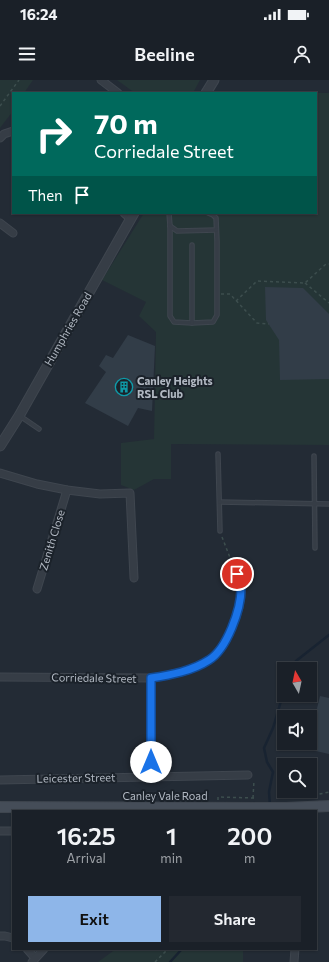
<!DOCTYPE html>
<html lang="en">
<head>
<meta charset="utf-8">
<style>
	body { margin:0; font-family:Commissioner,sans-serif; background:#232830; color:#f1f3f6; height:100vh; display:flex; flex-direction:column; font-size:15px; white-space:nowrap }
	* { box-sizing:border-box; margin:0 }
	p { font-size:13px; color:#9fa3a8 }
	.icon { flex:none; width:22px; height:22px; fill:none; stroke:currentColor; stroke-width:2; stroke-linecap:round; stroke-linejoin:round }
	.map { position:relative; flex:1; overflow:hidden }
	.side { position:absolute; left:12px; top:730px; width:305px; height:140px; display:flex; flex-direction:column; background:#1a2028; border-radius:0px; box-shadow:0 1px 3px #0004,0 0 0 1px #383e45 }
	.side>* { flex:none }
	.top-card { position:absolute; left:12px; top:12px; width:305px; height:122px; border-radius:0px; box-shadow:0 1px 3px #0004,0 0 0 1px #383e45; background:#00695c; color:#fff; overflow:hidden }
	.needle { width:26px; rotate:351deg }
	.buttons { position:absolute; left:277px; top:582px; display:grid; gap:8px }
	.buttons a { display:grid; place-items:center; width:40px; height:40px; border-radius:0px; background:#1a2028; box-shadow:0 1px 3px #0004,0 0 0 1px #383e45; font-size:20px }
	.pin { position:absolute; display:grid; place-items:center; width:34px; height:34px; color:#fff; margin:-17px; border:2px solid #fff; border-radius:50%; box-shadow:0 1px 4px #0007 }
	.me { position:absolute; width:44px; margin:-22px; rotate:0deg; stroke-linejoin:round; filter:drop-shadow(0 0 3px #0008) }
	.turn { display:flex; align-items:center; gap:14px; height:84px; padding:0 16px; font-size:18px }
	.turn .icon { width:52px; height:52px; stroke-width:2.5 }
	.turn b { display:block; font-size:28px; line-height:34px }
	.then { display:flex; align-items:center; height:38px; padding:0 16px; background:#0003; gap:8px; font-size:15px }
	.eta { display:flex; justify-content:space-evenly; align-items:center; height:68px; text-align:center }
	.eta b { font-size:24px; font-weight:600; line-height:28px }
	.primary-button { display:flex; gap:8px; margin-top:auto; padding:8px 16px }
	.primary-button a { flex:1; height:46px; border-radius:0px; background:#8eb6e9; color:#111; font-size:16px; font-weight:600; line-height:46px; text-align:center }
	.primary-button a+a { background:#232830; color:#f1f3f6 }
	.status { display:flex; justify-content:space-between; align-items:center; height:28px; padding:0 20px; background:#1a2028; direction:ltr }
	.status svg { height:11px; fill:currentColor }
	header { display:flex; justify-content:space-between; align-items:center; height:52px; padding:0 16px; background:#1a2028; font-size:18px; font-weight:600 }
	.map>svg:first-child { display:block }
</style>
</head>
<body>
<div class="status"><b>16:24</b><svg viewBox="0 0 49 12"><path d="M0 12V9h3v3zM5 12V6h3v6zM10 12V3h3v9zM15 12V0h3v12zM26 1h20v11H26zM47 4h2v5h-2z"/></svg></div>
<header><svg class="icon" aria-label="menu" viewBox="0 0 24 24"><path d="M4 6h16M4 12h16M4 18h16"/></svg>Beeline<svg class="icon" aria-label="person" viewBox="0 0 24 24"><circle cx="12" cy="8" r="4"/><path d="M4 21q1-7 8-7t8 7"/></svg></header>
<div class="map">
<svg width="329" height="882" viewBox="0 0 329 882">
	<rect width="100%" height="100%" fill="#232b35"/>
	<g fill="#253536">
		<polygon points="0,0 33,0 24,13 13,13 13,31 0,48"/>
		<polygon points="117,0 200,0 193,13 135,13"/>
		<polygon points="254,12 329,13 329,365 171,364 171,399 154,399 134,410 121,405 121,363 154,359 156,252 139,236 146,222 102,200 144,133 316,133 316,13 254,13"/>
		<polygon points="116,869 243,869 243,882 98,882"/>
	</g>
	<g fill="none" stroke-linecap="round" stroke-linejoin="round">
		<g stroke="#182331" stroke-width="2.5">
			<polyline points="293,589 296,581 329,555"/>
			<polyline points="270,725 269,712 273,692 267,682 264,668 273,648 284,611"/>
			<polyline points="170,882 182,869"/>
		</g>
	</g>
	<g fill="#323d48">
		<polygon points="265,207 303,208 329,234 329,299 280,300 279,260 266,240"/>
		<polygon points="128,255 155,266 152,331 138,328 128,346 85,323 106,292 99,286 106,275 113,278"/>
		<polygon points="320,616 329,618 329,674 307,669 309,663 310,663 310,657"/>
	</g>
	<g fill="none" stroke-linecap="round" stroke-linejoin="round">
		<defs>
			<g id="service">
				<polyline points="169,133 170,146 170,236 174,242 192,243 213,242 217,235 217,161 216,138 213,135 208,133"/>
				<polyline points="170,146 177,151 216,150"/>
				<polyline points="192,243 192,165"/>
				<polyline points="20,336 39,349"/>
				<polyline points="218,374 220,451"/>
				<polyline points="314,376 315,468"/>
				<polyline points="220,422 329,424"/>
			</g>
			<g id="minor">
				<polyline points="101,0 118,13"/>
				<polyline points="0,58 4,54 13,51"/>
				<polyline points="124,133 131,139"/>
				<polyline points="0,143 13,153"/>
				<polyline points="0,393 37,404 67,410 100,414 130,413 134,498"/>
				<polyline points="37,509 67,410"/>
				<path d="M0 597 151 598C171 595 192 591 209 580 226 570 242 529 241 509 240 504 238 499 237 494"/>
				<polyline points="151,696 151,598"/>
				<polyline points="0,700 248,695"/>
				<polyline points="0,751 13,751"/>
				<polyline points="0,856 5,856 13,858"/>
				<polyline points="27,869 35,878"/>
				<polyline points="32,882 44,869"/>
				<polyline points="294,882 295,869"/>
			</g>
			<g id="tertiary">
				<polyline points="206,13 214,0"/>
				<polyline points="0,366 19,336 134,133"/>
			</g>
			<polyline id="secondary" points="0,727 286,728 329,726"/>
		</defs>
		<use href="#service" stroke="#3f464f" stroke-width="5.5"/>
		<use href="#minor" stroke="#3f464f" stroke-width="9"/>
		<use href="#tertiary" stroke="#3f464f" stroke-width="11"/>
		<use href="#secondary" stroke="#3f464f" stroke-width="12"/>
		<g stroke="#3d4e4e" stroke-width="1.5" stroke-dasharray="3 3" stroke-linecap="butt">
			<polyline points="0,26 19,0"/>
			<polyline points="305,203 329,223"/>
			<polyline points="221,214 230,214 257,243 269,244"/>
			<polyline points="236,221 257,201 305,203 326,184 329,184"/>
			<polyline points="222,457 234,488"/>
			<polyline points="253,718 254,700"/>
			<polyline points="302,718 329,712"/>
			<polyline points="218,720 218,717 253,718 256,719"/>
			<polyline points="155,882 168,869"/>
		</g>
		<use href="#service" stroke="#363d46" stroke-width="3.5"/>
		<use href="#minor" stroke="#363d46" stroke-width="7"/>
		<use href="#tertiary" stroke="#363d46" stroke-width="9"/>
		<use href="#secondary" stroke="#454d58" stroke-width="10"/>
	</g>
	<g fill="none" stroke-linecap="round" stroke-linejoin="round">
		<defs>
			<path id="route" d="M151 682V598C171 595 192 591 209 580 227 569 241 529 241 509 240 504 238 499 237 494"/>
		</defs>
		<use href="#route" stroke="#114b97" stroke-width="10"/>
		<use href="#route" stroke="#1a73e8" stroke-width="7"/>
	</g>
	<defs>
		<symbol id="building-ring" viewBox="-11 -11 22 22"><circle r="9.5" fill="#1b222a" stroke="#0f9aa8" stroke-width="1.5"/><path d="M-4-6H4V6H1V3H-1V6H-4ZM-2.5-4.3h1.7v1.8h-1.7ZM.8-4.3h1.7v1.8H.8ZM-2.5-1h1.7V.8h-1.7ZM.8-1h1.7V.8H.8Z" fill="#0f9aa8"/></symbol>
	</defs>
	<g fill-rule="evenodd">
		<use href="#building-ring" x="114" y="297" width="20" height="20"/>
	</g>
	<g text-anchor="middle" stroke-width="4" stroke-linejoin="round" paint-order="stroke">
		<g font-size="11" fill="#b1b8c2" stroke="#1b222a">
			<text transform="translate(68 249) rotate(-60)" y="4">Humphries Road</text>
			<text transform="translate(52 460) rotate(-73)" y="4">Zenith Close</text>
			<text transform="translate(94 598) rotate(1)" y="4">Corriedale Street</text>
			<text transform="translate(76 698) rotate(-1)" y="4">Leicester Street</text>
			<text x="165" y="720">Canley Vale Road</text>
		</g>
		<g font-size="11" font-weight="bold" fill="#b1b8c2" stroke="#1b222a" text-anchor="start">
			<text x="137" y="305">Canley Heights<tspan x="137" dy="13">RSL Club</tspan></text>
		</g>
	</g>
</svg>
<div class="buttons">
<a><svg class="needle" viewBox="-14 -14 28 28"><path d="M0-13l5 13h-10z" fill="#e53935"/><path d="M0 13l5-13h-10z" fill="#9fa3a8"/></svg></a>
<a><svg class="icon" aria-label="sound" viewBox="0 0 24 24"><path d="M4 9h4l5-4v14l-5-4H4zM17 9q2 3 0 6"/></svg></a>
<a><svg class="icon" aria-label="search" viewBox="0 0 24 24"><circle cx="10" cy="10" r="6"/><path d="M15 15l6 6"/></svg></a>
</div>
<div class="pin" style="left:237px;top:494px;background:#d93025"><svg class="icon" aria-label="arrive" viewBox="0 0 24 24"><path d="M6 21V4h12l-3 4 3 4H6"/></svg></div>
<svg class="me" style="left:151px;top:682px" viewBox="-20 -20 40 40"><circle r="19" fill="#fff"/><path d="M0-13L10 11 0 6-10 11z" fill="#1a73e8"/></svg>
<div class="top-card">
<div class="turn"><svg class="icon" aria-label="right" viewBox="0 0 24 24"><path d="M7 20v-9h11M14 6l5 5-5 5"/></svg><div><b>70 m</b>Corriedale Street</div></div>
<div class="then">Then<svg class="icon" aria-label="arrive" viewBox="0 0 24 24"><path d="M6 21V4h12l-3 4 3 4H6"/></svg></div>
</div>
<section class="side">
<div class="eta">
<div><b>16:25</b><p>Arrival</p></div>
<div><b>1</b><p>min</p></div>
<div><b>200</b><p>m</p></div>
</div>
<div class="primary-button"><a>Exit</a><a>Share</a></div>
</section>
</div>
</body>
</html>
